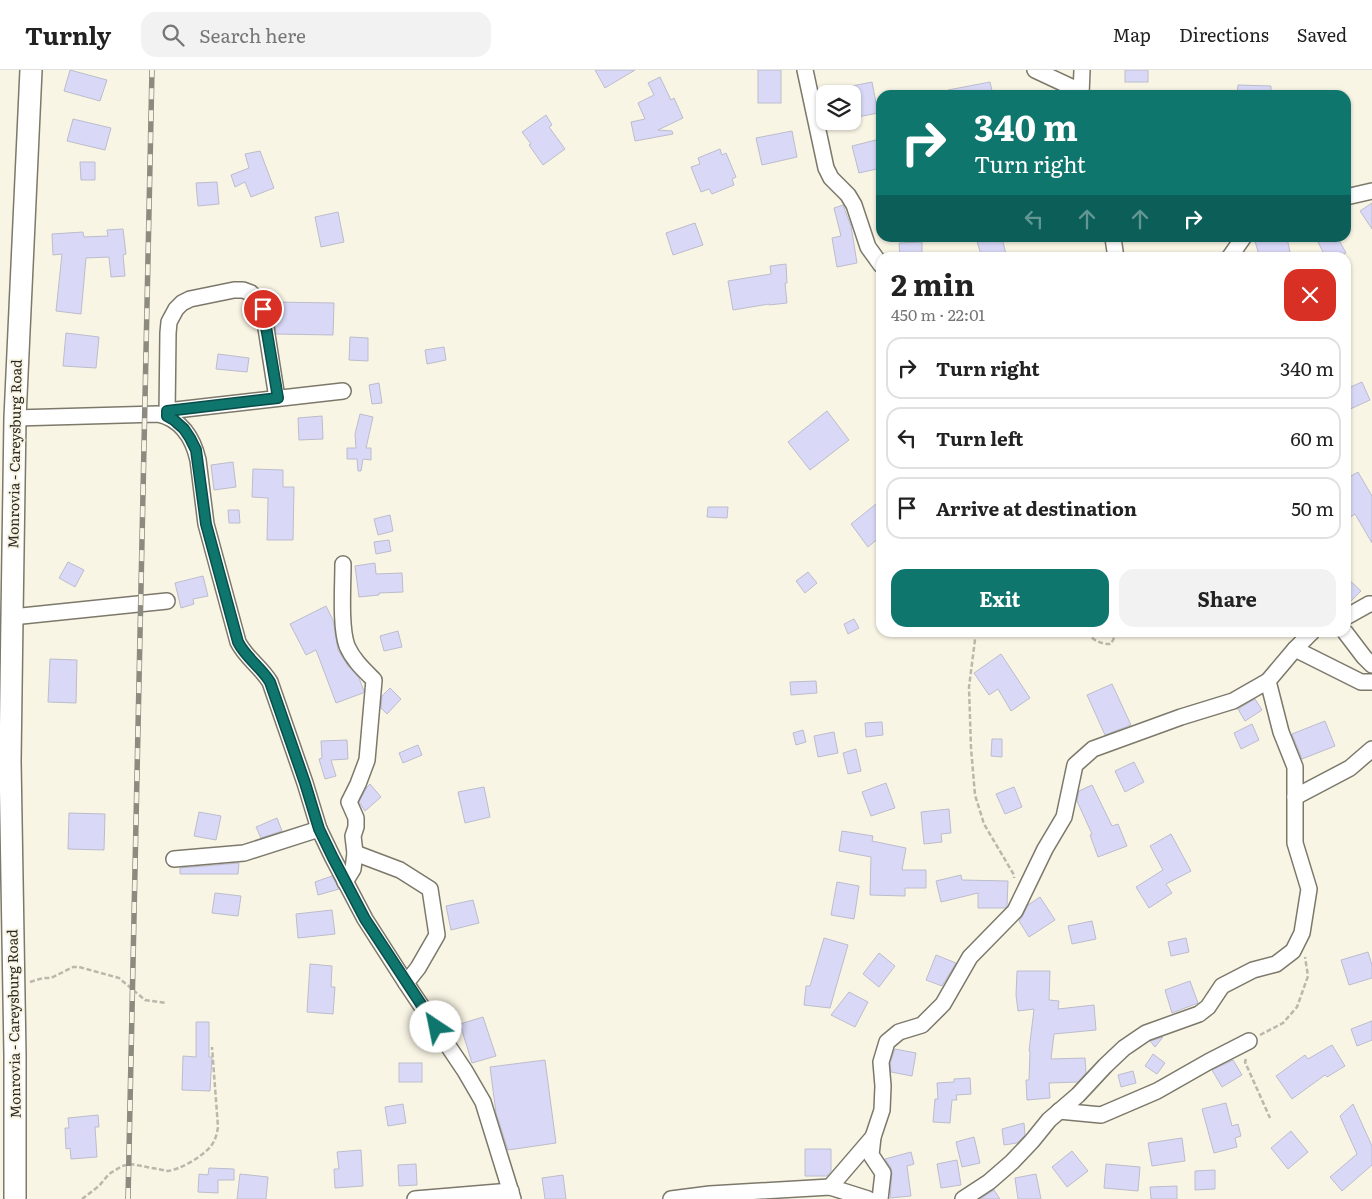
<!DOCTYPE html>
<html lang="en">
<head>
<meta charset="utf-8">
<style>
	body { margin:0; font-family:Literata,serif; background:#f2f2f2; color:#222; height:100vh; display:flex; flex-direction:column; font-size:19px; white-space:nowrap }
	* { box-sizing:border-box; margin:0 }
	p { font-size:16px; color:#767676 }
	.icon { flex:none; width:28px; height:28px; fill:none; stroke:currentColor; stroke-width:2; stroke-linecap:round; stroke-linejoin:round }
	.map { position:relative; flex:1; overflow:hidden }
	.drawer { position:absolute; left:876px; top:182px; width:475px; height:385px; display:flex; flex-direction:column; background:#fff; border-radius:15px; box-shadow:0 1px 4px #0004 }
	.drawer>* { flex:none }
	.top-card { position:absolute; left:876px; top:20px; width:475px; height:152px; border-radius:15px; box-shadow:0 1px 4px #0004; background:#0f766e; color:#fff; overflow:hidden }
	.controls { position:absolute; left:816px; top:15px; display:grid; gap:10px }
	.controls a { display:grid; place-items:center; width:45px; height:45px; border-radius:10px; background:#fff; box-shadow:0 1px 4px #0004; font-size:25px }
	.pin { position:absolute; display:grid; place-items:center; width:42px; height:42px; color:#fff; margin:-21px; border:2px solid #fff; border-radius:50%; box-shadow:0 1px 5px #0007 }
	.me { position:absolute; width:55px; margin:-28px; rotate:326deg; stroke-linejoin:round; filter:drop-shadow(0 0 4px #0008) }
	.turn { display:flex; align-items:center; gap:18px; height:105px; padding:0 15px; font-size:22px }
	.turn .icon { width:65px; height:65px; stroke-width:2.5 }
	.turn b { display:block; font-size:35px; line-height:42px }
	.lanes { display:flex; align-items:center; height:48px; padding:0 15px; background:#0003; justify-content:center; gap:25px; direction:ltr }
	.lanes .off { opacity:.35 }
	.round { display:grid; place-items:center; flex:none; width:52px; height:52px; border-radius:15px; background:#f2f2f2 }
	.summary { display:flex; align-items:center; justify-content:space-between; height:85px; padding:0 15px }
	h1 { font-size:30px; font-weight:700; line-height:38px }
	.button { display:flex; gap:10px; margin-top:auto; padding:10px 15px }
	.button a { flex:1; height:58px; border-radius:15px; background:#0f766e; color:#fff; font-size:20px; font-weight:700; line-height:58px; text-align:center }
	.button a+a { background:#f2f2f2; color:#222 }
	ul { padding:0; list-style:none }
	li { display:flex; align-items:center; gap:15px; height:62px; margin:0 10px 8px; padding:0 5px; border:2px solid #e0e0e0; border-radius:15px }
	li div { flex:1 }
	li b { display:block; font-size:19px }
	li em { font-style:normal }
	header { display:flex; align-items:center; gap:30px; box-sizing:border-box; height:70px; padding:0 25px; background:#fff; border-bottom:1px solid #e0e0e0 }
	header strong { font-size:24px }
	nav { display:flex; gap:28px; margin-inline-start:auto; font-size:18px }
	.search { width:350px; height:45px; background:#f2f2f2; display:flex; align-items:center; gap:12px; box-sizing:border-box; padding:0 18px; border-radius:15px; color:#767676; font-size:19px }
	.map>svg:first-child { display:block }
</style>
</head>
<body>
<header>
<strong>Turnly</strong>
<div class="search"><svg class="icon" aria-label="search" viewBox="0 0 24 24"><circle cx="10" cy="10" r="6"/><path d="M15 15l6 6"/></svg>Search here</div>
<nav><a>Map</a><a>Directions</a><a>Saved</a></nav>
</header>
<div class="map">
<svg width="1372" height="1129" viewBox="0 0 1372 1129">
	<rect width="100%" height="100%" fill="#f9f5e5"/>
	<g fill="#d9d9f7" stroke="#bcbccc">
		<polygon points="70,0 107,10 100,31 64,21"/>
		<polygon points="595,0 635,0 605,18"/>
		<rect x="758" y="0" width="23" height="33"/>
		<rect x="1125" y="0" width="23" height="12"/>
		<polygon points="660,7 671,30 674,28 683,48 658,60 672,61 673,64 635,71 631,52 645,49 638,33 654,25 648,13"/>
		<polygon points="872,12 878,43 852,48 852,16"/>
		<polygon points="990,12 993,25 949,25 948,20"/>
		<polygon points="1238,15 1271,16 1271,25 1237,25"/>
		<polygon points="546,45 552,55 549,57 565,79 543,95 529,75 531,74 522,62"/>
		<polygon points="73,49 111,58 105,80 67,71"/>
		<polygon points="792,61 797,87 762,95 756,68"/>
		<polygon points="876,70 881,91 881,98 859,103 852,76"/>
		<polygon points="720,79 722,85 726,83 736,107 732,109 734,115 712,124 709,119 701,122 691,97 700,94 698,88"/>
		<polygon points="260,81 274,118 251,127 245,112 235,117 231,105 249,98 245,84"/>
		<polygon points="80,92 95,92 95,110 81,110"/>
		<polygon points="217,112 219,134 198,136 196,113"/>
		<polygon points="1372,133 1372,159 1360,141"/>
		<polygon points="843,135 851,156 857,193 837,197 832,168 841,166 834,138"/>
		<polygon points="338,142 344,172 321,177 315,147"/>
		<polygon points="695,153 703,175 673,185 666,163"/>
		<polygon points="123,159 126,184 123,185 125,206 111,207 109,187 86,188 81,244 56,241 62,184 53,185 52,164 83,162 84,167 108,166 107,160"/>
		<polygon points="976,168 1002,168 1007,188 982,188"/>
		<polygon points="1254,168 1287,168 1290,182 1268,188 1260,188"/>
		<polygon points="1316,168 1338,168 1346,183 1337,188 1326,188"/>
		<polygon points="922,172 922,186 900,188 899,173"/>
		<polygon points="786,194 787,213 785,213 787,233 769,235 769,234 733,240 728,211 771,204 770,196"/>
		<polygon points="275,232 334,233 333,265 276,264 275,254"/>
		<polygon points="66,263 99,267 96,298 63,296"/>
		<polygon points="350,267 368,268 368,291 349,290"/>
		<polygon points="444,277 446,290 427,294 425,280"/>
		<polygon points="218,284 249,288 247,302 216,299"/>
		<polygon points="1362,312 1370,330 1346,341 1346,319"/>
		<polygon points="379,313 382,333 372,334 369,315"/>
		<polygon points="827,341 849,370 810,400 788,372"/>
		<polygon points="360,344 373,347 366,378 371,378 371,390 363,389 361,401 358,401 357,389 347,389 347,378 356,378 355,364"/>
		<polygon points="322,346 323,369 299,370 298,348"/>
		<polygon points="233,392 236,417 214,420 211,395"/>
		<polygon points="253,399 283,400 283,417 294,417 293,470 267,470 268,428 252,427"/>
		<polygon points="1358,402 1372,426 1372,473 1355,444 1346,450 1346,409"/>
		<polygon points="881,430 881,466 868,477 851,454"/>
		<polygon points="708,437 728,437 727,448 707,447"/>
		<polygon points="228,440 239,440 240,453 229,453"/>
		<polygon points="390,445 393,461 378,465 374,449"/>
		<polygon points="389,470 391,481 376,484 374,472"/>
		<polygon points="68,492 84,500 75,517 59,508"/>
		<polygon points="375,493 376,504 402,503 403,522 379,523 379,525 359,527 355,496"/>
		<polygon points="808,502 817,513 805,523 796,511"/>
		<polygon points="203,506 208,526 193,529 194,534 181,538 175,513"/>
		<polygon points="1346,507 1361,521 1346,536"/>
		<polygon points="326,536 333,550 336,569 338,580 348,596 359,608 364,621 363,623 336,633 316,580 306,585 290,554"/>
		<polygon points="854,549 859,558 848,564 844,554"/>
		<polygon points="398,561 402,577 384,581 380,566"/>
		<polygon points="1001,584 1030,628 1011,641 998,619 989,625 974,603"/>
		<polygon points="50,589 77,590 76,633 48,632"/>
		<polygon points="816,611 817,623 791,625 790,612"/>
		<polygon points="1112,614 1131,655 1105,665 1087,625"/>
		<polygon points="390,618 401,629 387,644 381,638 382,626"/>
		<polygon points="1255,629 1262,640 1245,651 1238,639"/>
		<polygon points="1325,651 1335,676 1302,689 1292,664"/>
		<polygon points="882,652 883,665 866,667 865,653"/>
		<polygon points="1252,654 1259,670 1241,679 1234,663"/>
		<polygon points="803,660 806,672 796,675 793,663"/>
		<polygon points="834,662 838,683 818,687 814,666"/>
		<polygon points="992,669 1002,669 1002,687 991,686"/>
		<polygon points="347,670 348,689 331,690 336,706 325,709 319,689 322,688 321,671"/>
		<polygon points="418,675 422,685 403,693 399,683"/>
		<polygon points="856,679 861,701 848,704 843,683"/>
		<polygon points="1134,692 1144,712 1125,722 1115,701"/>
		<polygon points="886,713 895,738 871,746 862,722"/>
		<polygon points="370,714 381,727 365,741 359,732 367,717"/>
		<polygon points="1092,715 1112,756 1118,754 1127,776 1098,787 1090,765 1092,764 1077,731 1079,721"/>
		<polygon points="484,717 490,747 465,753 458,722"/>
		<polygon points="1014,717 1022,737 1005,744 996,724"/>
		<polygon points="949,739 951,763 941,764 942,772 924,774 921,742"/>
		<polygon points="199,742 221,746 216,770 194,766"/>
		<polygon points="69,743 105,744 104,780 68,779"/>
		<polygon points="277,748 282,761 261,768 256,757"/>
		<polygon points="842,761 873,766 872,771 906,778 902,800 926,800 926,818 905,818 905,826 870,825 871,787 839,781"/>
		<polygon points="1171,764 1191,801 1166,814 1172,823 1149,838 1136,817 1163,800 1150,776"/>
		<polygon points="239,793 238,804 180,804 180,798"/>
		<polygon points="961,805 962,810 1008,811 1007,836 1005,838 978,838 978,823 941,832 936,811"/>
		<polygon points="332,806 339,819 318,825 315,812"/>
		<polygon points="837,812 859,816 854,849 831,845"/>
		<polygon points="215,823 241,826 238,846 212,843"/>
		<polygon points="1040,827 1055,850 1029,867 1019,851 1023,845 1028,835"/>
		<polygon points="473,830 479,853 451,860 446,836"/>
		<polygon points="332,840 335,864 298,868 296,844"/>
		<polygon points="1092,851 1096,869 1072,874 1068,856"/>
		<polygon points="824,868 848,875 830,938 804,935 806,916 810,916"/>
		<polygon points="1186,868 1189,882 1171,886 1168,872"/>
		<polygon points="1368,882 1372,895 1372,908 1349,915 1341,890"/>
		<polygon points="879,883 895,896 879,917 863,904"/>
		<polygon points="936,885 956,893 942,916 926,910"/>
		<polygon points="310,894 332,896 331,917 335,917 333,944 307,942"/>
		<polygon points="1017,901 1050,901 1049,930 1059,931 1058,939 1094,935 1096,960 1054,964 1051,989 1085,988 1086,1003 1078,1012 1049,1013 1050,1028 1027,1030 1026,1010 1029,1010 1030,981 1029,981 1034,939 1018,941 1016,925"/>
		<polygon points="1190,911 1198,933 1172,943 1165,920"/>
		<polygon points="849,922 868,932 855,957 831,945"/>
		<polygon points="483,947 496,986 472,993 460,954"/>
		<polygon points="1372,951 1372,970 1357,976 1351,959"/>
		<polygon points="196,952 209,952 209,987 212,987 210,1021 182,1020 183,986 196,987"/>
		<polygon points="1163,967 1155,977 1150,971"/>
		<polygon points="1332,975 1345,996 1327,1007 1325,1005 1292,1029 1276,1006 1305,985 1308,989"/>
		<polygon points="895,979 916,983 912,1006 891,1002 890,993"/>
		<polygon points="1153,984 1165,993 1157,1004 1145,996"/>
		<polygon points="545,990 556,1073 508,1080 496,1043 490,997"/>
		<polygon points="1233,990 1242,1005 1222,1017 1212,1000"/>
		<rect x="399" y="993" width="23" height="19"/>
		<polygon points="1133,1001 1136,1013 1121,1017 1118,1005"/>
		<polygon points="970,1008 971,1024 956,1025 957,1030 952,1030 950,1053 933,1052 935,1029 938,1029 937,1013 954,1012 954,1009"/>
		<polygon points="1226,1033 1232,1056 1238,1054 1241,1066 1235,1068 1237,1077 1214,1083 1202,1039"/>
		<polygon points="403,1034 406,1053 388,1056 385,1037"/>
		<polygon points="1353,1034 1372,1076 1372,1095 1342,1121 1330,1107 1357,1084 1340,1046"/>
		<polygon points="98,1045 99,1057 95,1057 97,1087 71,1089 70,1078 66,1079 65,1058 69,1058 68,1048"/>
		<polygon points="1024,1053 1025,1065 1017,1073 1004,1075 1002,1059"/>
		<polygon points="1291,1061 1308,1082 1288,1099 1271,1078"/>
		<polygon points="974,1067 980,1093 962,1097 956,1072"/>
		<polygon points="1182,1068 1185,1091 1152,1096 1148,1073"/>
		<polygon points="805,1079 831,1079 831,1101 827,1106 805,1106"/>
		<polygon points="361,1080 363,1116 335,1118 334,1099 339,1099 337,1082"/>
		<polygon points="1072,1081 1088,1101 1067,1117 1052,1097"/>
		<polygon points="911,1082 914,1094 907,1096 911,1126 890,1128 892,1103 891,1098 885,1089"/>
		<polygon points="957,1090 961,1115 941,1118 937,1094"/>
		<polygon points="416,1094 417,1115 399,1116 398,1095"/>
		<polygon points="1106,1094 1140,1097 1138,1121 1104,1118"/>
		<polygon points="209,1098 234,1099 234,1110 218,1110 218,1123 198,1122 199,1104 208,1105"/>
		<polygon points="1215,1100 1215,1119 1195,1120 1195,1101"/>
		<polygon points="240,1104 268,1107 266,1129 237,1129"/>
		<polygon points="1036,1104 1041,1129 1018,1129 1015,1108"/>
		<polygon points="563,1105 566,1129 545,1129 542,1108"/>
		<polygon points="1177,1116 1177,1129 1151,1129 1150,1117"/>
		<polygon points="994,1120 1000,1129 980,1129"/>
	</g>
	<g fill="none" stroke-linecap="round" stroke-linejoin="round">
		<defs>
			<g id="minor">
				<polyline points="805,0 826,98 831,108 848,125 854,135 868,177 881,195"/>
				<polyline points="1035,0 1080,21"/>
				<polyline points="1081,25 1082,0"/>
				<polyline points="1346,127 1372,121"/>
				<polyline points="1113,168 1116,188"/>
				<polyline points="1229,188 1243,168"/>
				<polyline points="167,341 343,321"/>
				<polyline points="167,346 168,263 169,252 176,239 182,233 190,229 234,220 243,220 251,223 257,229 263,239 277,328"/>
				<path d="M15 348 158 344C181 349 193 368 198 390L206 454 238 572C246 588 261 597 270 612L305 713 319 759 333 788 365 849 406 913 465 1001 483 1032 513 1129"/>
				<path d="M343 494C343 516 340 557 347 576 353 590 364 600 374 610L367 690 358 714 349 732 356 748V757L353 766 355 783 353 799 345 812"/>
				<polyline points="12,547 167,531"/>
				<polyline points="1346,547 1369,534 1372,534"/>
				<polyline points="1345,562 1364,587 1372,595"/>
				<polyline points="1295,579 1361,612 1372,612"/>
				<polyline points="1295,727 1350,698 1372,679"/>
				<polyline points="355,783 400,800 430,819 437,865 418,898 406,913"/>
				<polyline points="174,789 244,783 319,759"/>
				<polyline points="1059,1041 1101,1045 1157,1021 1208,992 1249,971"/>
				<polyline points="830,1117 873,1067"/>
				<polyline points="415,1129 511,1121"/>
				<polyline points="671,1129 710,1124 830,1117 868,1129"/>
				<polyline points="880,1129 883,1103 871,1085 873,1067 882,1040 883,1016 881,992 887,972 899,962 922,955 943,934 970,887 1015,841 1045,779 1064,747 1075,695 1093,679 1181,647 1233,631 1268,611"/>
				<polyline points="963,1129 989,1112 1012,1092 1032,1071 1049,1050 1078,1025 1105,996 1124,978 1146,963 1199,944 1208,937 1222,916 1253,900 1276,894 1293,881 1302,863 1309,819 1295,773 1295,697 1281,662 1268,611 1295,579 1312,562"/>
			</g>
			<polyline id="secondary" points="15,1129 15,985 10,691 12,547 15,348 31,0"/>
		</defs>
		<use href="#minor" stroke="#7c786a" stroke-width="18"/>
		<use href="#secondary" stroke="#7c786a" stroke-width="24"/>
		<g stroke="#bbb7aa" stroke-width="2.5" stroke-dasharray="5 2.5" stroke-linecap="butt">
			<polyline points="976,562 969,617 971,678 975,725 984,754 1014,805 1014,808"/>
			<path d="M1087 562C1093 571 1101 574 1111 574L1117 562"/>
			<polyline points="30,912 43,908 51,908 73,897 79,897 119,908 145,930 167,933"/>
			<polyline points="1260,965 1283,953 1297,937 1308,906 1305,887"/>
			<polyline points="1246,989 1245,992 1270,1048"/>
			<path d="M82 1129 99 1116 109 1104 122 1096 131 1094 168 1101C181 1099 202 1087 211 1076 215 1071 217 1064 218 1057L212 977"/>
		</g>
		<use href="#minor" stroke="#fff" stroke-width="15"/>
		<use href="#secondary" stroke="#fff" stroke-width="21"/>
		<defs>
			<polyline id="rail" points="128,1129 152,0"/>
		</defs>
		<use href="#rail" stroke="#8d8a80" stroke-width="5.5"/>
		<use href="#rail" stroke="#f9f5e5" stroke-width="4" stroke-dasharray="11" stroke-linecap="butt"/>
	</g>
	<g fill="none" stroke-linecap="round" stroke-linejoin="round">
		<defs>
			<path id="route" d="M263 239 278 328 167 341V346L174 350 184 359 190 368 196 380 206 454 238 572C246 588 261 597 270 612L305 713 319 759 333 788 365 849 436 957"/>
		</defs>
		<use href="#route" stroke="#0a4d48" stroke-width="12"/>
		<use href="#route" stroke="#0f766e" stroke-width="9"/>
	</g>
	<g text-anchor="middle" stroke-width="4" stroke-linejoin="round" paint-order="stroke">
		<g font-size="14" fill="#2b2923" stroke="#f9f5e5">
			<text transform="translate(15 384) rotate(-89)" y="5">Monrovia - Careysburg Road</text>
			<text transform="translate(14 954) rotate(-91)" y="5">Monrovia - Careysburg Road</text>
		</g>
	</g>
</svg>
<div class="controls">
<a><svg class="icon" aria-label="layers" viewBox="0 0 24 24"><path d="M12 4l9 5-9 5-9-5zM3 14l9 5 9-5"/></svg></a>
</div>
<div class="pin" style="left:263px;top:239px;background:#d93025"><svg class="icon" aria-label="arrive" viewBox="0 0 24 24"><path d="M6 21V4h12l-3 4 3 4H6"/></svg></div>
<svg class="me" style="left:436px;top:957px" viewBox="-20 -20 40 40"><circle r="19" fill="#fff"/><path d="M0-13L10 11 0 6-10 11z" fill="#0f766e"/></svg>
<div class="top-card">
<div class="turn"><svg class="icon" aria-label="right" viewBox="0 0 24 24"><path d="M7 20v-9h11M14 6l5 5-5 5"/></svg><div><b>340 m</b>Turn right</div></div>
<div class="lanes"><svg class="icon off" aria-label="left" viewBox="0 0 24 24"><path d="M17 20v-9H6M10 6l-5 5 5 5"/></svg><svg class="icon off" aria-label="ahead" viewBox="0 0 24 24"><path d="M12 20V5M6 11l6-6 6 6"/></svg><svg class="icon off" aria-label="ahead" viewBox="0 0 24 24"><path d="M12 20V5M6 11l6-6 6 6"/></svg><svg class="icon" aria-label="right" viewBox="0 0 24 24"><path d="M7 20v-9h11M14 6l5 5-5 5"/></svg></div>
</div>
<section class="drawer">
<div class="summary"><div><h1>2 min</h1><p>450 m · 22:01</p></div><a class="round" style="background:#d93025;color:#fff"><svg class="icon" aria-label="close" viewBox="0 0 24 24"><path d="M6 6l12 12M18 6L6 18"/></svg></a></div>
<ul>
<li><svg class="icon" aria-label="right" viewBox="0 0 24 24"><path d="M7 20v-9h11M14 6l5 5-5 5"/></svg><div><b>Turn right</b></div><em>340 m</em></li>
<li><svg class="icon" aria-label="left" viewBox="0 0 24 24"><path d="M17 20v-9H6M10 6l-5 5 5 5"/></svg><div><b>Turn left</b></div><em>60 m</em></li>
<li><svg class="icon" aria-label="arrive" viewBox="0 0 24 24"><path d="M6 21V4h12l-3 4 3 4H6"/></svg><div><b>Arrive at destination</b></div><em>50 m</em></li>
</ul>
<div class="button"><a>Exit</a><a>Share</a></div>
</section>
</div>
</body>
</html>
